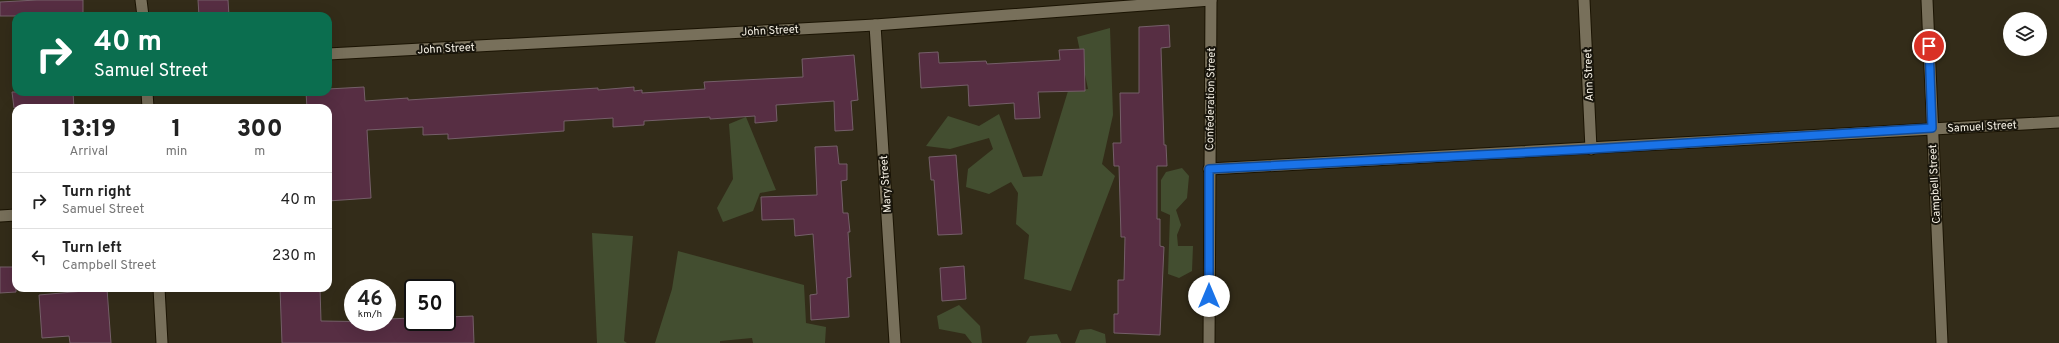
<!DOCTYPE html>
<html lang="en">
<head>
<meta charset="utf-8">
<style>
	body { margin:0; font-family:Overpass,sans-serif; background:#f6f6f6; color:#222; height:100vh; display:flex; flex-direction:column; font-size:15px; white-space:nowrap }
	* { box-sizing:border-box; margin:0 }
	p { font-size:13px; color:#767676 }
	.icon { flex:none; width:22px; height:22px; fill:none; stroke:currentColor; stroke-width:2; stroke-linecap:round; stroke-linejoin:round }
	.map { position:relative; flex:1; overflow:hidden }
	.side { position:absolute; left:12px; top:104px; width:320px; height:188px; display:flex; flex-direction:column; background:#fff; border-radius:12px; box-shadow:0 4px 16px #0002 }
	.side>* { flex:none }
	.hud { position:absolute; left:12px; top:12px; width:320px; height:84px; border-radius:12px; box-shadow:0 4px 16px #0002; background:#0b6e4f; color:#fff; overflow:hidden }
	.controls { position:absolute; left:2003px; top:12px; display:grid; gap:8px }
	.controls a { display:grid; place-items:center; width:44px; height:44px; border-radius:50%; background:#fff; box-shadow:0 4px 16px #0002; font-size:20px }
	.speed { position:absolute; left:344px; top:279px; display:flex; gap:8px; font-size:20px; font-weight:700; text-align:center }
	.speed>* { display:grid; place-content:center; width:52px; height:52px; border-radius:50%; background:#fff; box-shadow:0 4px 16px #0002; line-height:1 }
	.speed small { font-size:10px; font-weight:400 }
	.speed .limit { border:2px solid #111; border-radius:6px; background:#fff; color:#111 }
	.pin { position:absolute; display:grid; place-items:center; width:34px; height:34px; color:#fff; margin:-17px; border:2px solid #fff; border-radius:50%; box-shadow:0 1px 4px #0007 }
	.me { position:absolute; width:44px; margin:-22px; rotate:0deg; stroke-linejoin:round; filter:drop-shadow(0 0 3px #0008) }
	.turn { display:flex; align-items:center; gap:14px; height:84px; padding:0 16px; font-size:18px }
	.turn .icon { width:52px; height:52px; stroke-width:2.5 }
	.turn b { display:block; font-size:28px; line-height:34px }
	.eta { display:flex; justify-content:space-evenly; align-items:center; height:68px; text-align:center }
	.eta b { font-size:24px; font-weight:800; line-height:28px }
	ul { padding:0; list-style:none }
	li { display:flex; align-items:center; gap:12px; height:56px; padding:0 16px; border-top:1px solid #e0e0e0 }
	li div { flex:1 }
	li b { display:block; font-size:15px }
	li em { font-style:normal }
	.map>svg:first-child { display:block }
</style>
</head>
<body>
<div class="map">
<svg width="2059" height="343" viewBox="0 0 2059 343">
	<rect width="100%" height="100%" fill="#332c19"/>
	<g fill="#434e30">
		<polygon points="1110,28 1113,115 1102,164 1115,176 1071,291 1024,279 1029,235 1016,224 1018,193 1011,182 989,194 966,187 968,169 993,149 989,138 950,149 926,146 948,116 979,126 999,114 1023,177 1042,176 1068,91 1088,89 1077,37"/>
		<polygon points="746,117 776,190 760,193 753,211 723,222 717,208 733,179 729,124"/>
		<polygon points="1182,168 1189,176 1187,198 1176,210 1181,225 1177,235 1178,246 1193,246 1192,271 1179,278 1168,274 1170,215 1161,211 1161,180 1166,172"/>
		<polygon points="592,233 633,236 624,341 627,343 597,343"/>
		<polygon points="678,251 804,285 806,323 826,327 825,343 753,343 752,338 720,341 720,343 655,343 672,289"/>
		<polygon points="959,305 980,326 982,343 972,343 965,334 939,329 937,316"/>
		<polygon points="1091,329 1105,334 1106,343 1075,343 1080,330"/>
		<polygon points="1057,334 1061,343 1026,343 1030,336"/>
	</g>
	<g fill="#572e43" stroke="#755f69">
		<polygon points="37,0 83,0 83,16 0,16 0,2"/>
		<polygon points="198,0 228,0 229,16 199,16"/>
		<polygon points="1169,25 1170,47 1161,48 1164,145 1166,145 1167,166 1157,166 1157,219 1160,219 1160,246 1164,247 1160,335 1114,333 1114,314 1118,314 1118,280 1124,280 1125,237 1121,237 1119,166 1114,166 1113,143 1121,143 1120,93 1139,93 1139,27"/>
		<polygon points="1084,49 1085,91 1038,92 1040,118 1015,119 1014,103 969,106 968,85 921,88 919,53 938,52 939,63 986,61 987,64 1060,60 1059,50"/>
		<polygon points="854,55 858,100 851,101 853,130 835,131 834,101 776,105 777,121 755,123 755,116 710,119 710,117 644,121 644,125 613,127 613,118 564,121 564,131 448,139 448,134 423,135 423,127 367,130 371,198 328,201 328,108 307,108 306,92 328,92 328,89 364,87 365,101 408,98 408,100 598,88 598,90 634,87 634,91 642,90 642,93 705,89 704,82 803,77 802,59"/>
		<polygon points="12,92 73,92 74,108 14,108"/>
		<polygon points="837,146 839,164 847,164 847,180 841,181 843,213 848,213 850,232 848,232 851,277 847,278 849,317 811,320 810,295 817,294 813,234 795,236 794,219 762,220 761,197 817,195 815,147"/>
		<polygon points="956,155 962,234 938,235 934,180 931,180 929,157"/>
		<polygon points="964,266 966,299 942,301 940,268"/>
		<polygon points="0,267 16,267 16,292 0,293"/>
		<polygon points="280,288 320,288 321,321 387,322 387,319 413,318 413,322 447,322 447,317 473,316 474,343 282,343"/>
		<polygon points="107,289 111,343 70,343 69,336 42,338 39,295"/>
	</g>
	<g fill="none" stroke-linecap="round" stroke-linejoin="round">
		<defs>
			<g id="minor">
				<polyline points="141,0 143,16"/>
				<polyline points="1584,0 1591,149"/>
				<polyline points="875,25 895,343"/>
				<polyline points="328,54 875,25 1211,0"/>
				<polyline points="147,92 148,108"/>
				<polyline points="1209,169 2059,122"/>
				<polyline points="0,216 16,215"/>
				<polyline points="159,288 162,343"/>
			</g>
			<polyline id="tertiary" points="1927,0 1942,343"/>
			<polyline id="secondary" points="1209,343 1211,0"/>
		</defs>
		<use href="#minor" stroke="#1b1403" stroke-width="13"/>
		<use href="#tertiary" stroke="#1b1403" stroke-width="13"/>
		<use href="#secondary" stroke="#1b1403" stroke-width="13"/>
		<use href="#minor" stroke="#78705b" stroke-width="11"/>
		<use href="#tertiary" stroke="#78705b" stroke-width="11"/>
		<use href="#secondary" stroke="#78705b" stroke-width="11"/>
	</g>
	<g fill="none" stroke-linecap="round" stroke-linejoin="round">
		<defs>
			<polyline id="route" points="1209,296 1209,169 1591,149 1932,128 1929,46"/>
		</defs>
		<use href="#route" stroke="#114b97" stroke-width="10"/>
		<use href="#route" stroke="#1a73e8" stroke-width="7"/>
	</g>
	<g text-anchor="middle" stroke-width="4" stroke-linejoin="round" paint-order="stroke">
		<g font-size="11" fill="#f6f1e5" stroke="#18150c">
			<text transform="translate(770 30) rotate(-3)" y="4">John Street</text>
			<text transform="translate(446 48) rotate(-3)" y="4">John Street</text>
			<text transform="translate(1588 75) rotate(-92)" y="4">Ann Street</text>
			<text transform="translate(1210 99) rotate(-89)" y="4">Confederation Street</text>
			<text transform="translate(1982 126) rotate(-3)" y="4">Samuel Street</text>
			<text transform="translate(885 184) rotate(-94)" y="4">Mary Street</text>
			<text transform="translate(1934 184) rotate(-93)" y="4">Campbell Street</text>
		</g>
	</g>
</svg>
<div class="controls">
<a><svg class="icon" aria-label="layers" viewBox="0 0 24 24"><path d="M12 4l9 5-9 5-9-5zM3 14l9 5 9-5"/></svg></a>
</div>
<div class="speed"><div>46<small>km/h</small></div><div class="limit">50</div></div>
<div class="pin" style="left:1929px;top:46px;background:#d93025"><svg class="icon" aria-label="arrive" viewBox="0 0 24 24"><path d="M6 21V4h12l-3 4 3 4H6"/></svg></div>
<svg class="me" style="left:1209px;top:296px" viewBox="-20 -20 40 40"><circle r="19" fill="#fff"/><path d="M0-13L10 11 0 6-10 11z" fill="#1a73e8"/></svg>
<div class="hud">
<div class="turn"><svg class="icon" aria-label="right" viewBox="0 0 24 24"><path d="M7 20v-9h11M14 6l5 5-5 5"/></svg><div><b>40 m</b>Samuel Street</div></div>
</div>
<section class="side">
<div class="eta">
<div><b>13:19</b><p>Arrival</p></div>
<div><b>1</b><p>min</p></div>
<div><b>300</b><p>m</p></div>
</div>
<ul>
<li><svg class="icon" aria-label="right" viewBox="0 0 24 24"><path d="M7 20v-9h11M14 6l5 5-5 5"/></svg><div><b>Turn right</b><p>Samuel Street</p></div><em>40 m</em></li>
<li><svg class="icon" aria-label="left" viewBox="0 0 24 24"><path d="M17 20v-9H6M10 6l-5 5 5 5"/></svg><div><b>Turn left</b><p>Campbell Street</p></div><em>230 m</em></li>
</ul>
</section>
</div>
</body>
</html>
